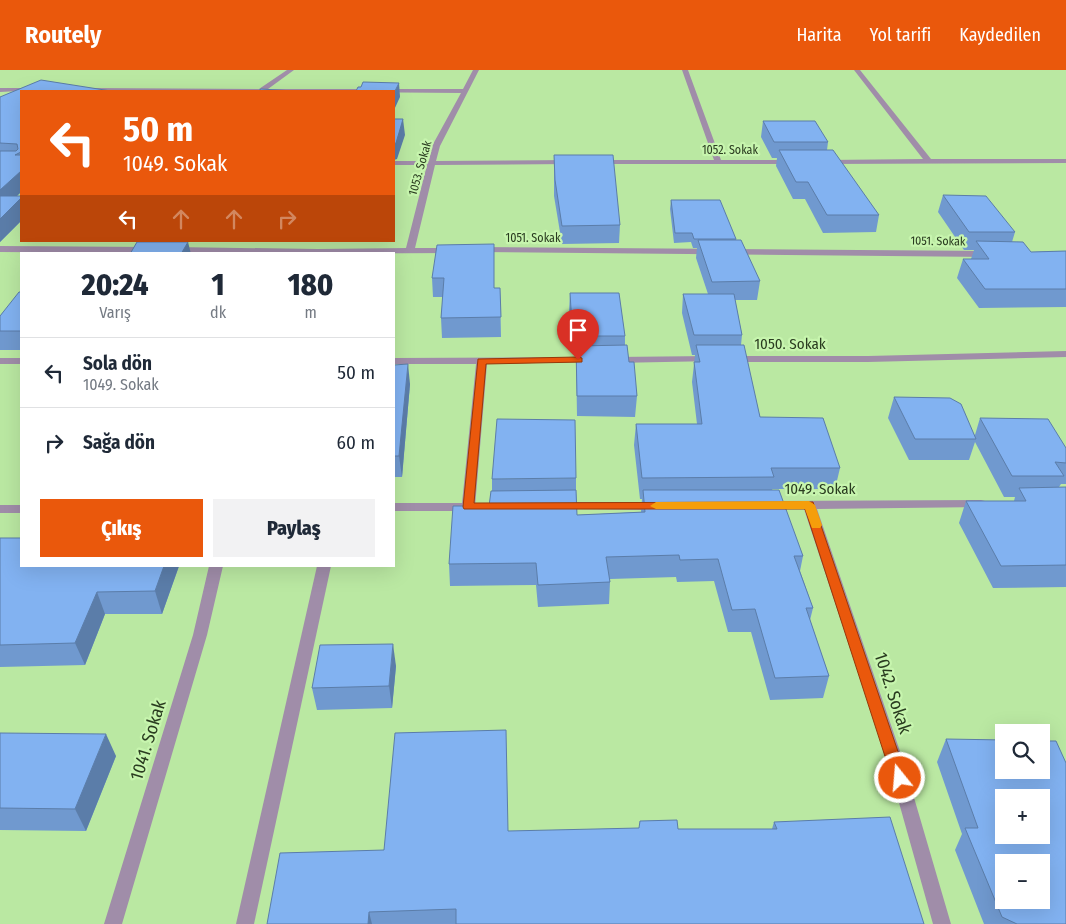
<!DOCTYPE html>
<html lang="tr">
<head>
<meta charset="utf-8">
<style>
	body { margin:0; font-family:"Fira Sans Condensed",sans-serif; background:#f2f2f3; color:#1f2937; height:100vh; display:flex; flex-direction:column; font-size:19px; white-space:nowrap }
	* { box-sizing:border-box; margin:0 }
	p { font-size:16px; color:#747a83 }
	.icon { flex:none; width:28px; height:28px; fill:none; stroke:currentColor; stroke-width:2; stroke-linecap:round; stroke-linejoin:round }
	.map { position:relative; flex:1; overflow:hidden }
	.sheet { position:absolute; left:20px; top:182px; width:375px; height:315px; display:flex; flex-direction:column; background:#fff; border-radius:0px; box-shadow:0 5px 20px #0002 }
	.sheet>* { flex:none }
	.top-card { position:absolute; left:20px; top:20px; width:375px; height:152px; border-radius:0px; box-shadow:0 5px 20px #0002; background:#ea580c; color:#fff; overflow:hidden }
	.controls { position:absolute; left:995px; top:654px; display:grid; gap:10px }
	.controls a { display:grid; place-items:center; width:55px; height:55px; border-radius:0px; background:#fff; box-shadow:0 5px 20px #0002; font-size:25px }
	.pin { position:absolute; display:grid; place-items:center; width:42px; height:42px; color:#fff; margin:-51px -21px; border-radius:50% 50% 50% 0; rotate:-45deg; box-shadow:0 0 5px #0007 }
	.pin .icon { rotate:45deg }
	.me { position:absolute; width:55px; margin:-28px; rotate:343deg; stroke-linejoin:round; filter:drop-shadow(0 0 4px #0008) }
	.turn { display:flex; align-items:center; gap:18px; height:105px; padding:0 20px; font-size:22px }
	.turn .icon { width:65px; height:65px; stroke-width:2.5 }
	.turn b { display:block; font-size:35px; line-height:42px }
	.lanes { display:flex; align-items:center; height:48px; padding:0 20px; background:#0003; justify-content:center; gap:25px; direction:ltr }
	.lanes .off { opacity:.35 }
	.eta { display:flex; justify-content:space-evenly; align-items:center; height:85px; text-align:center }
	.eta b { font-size:30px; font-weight:800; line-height:35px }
	.action { display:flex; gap:10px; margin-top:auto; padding:10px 20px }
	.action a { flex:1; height:58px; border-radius:0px; background:#ea580c; color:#fff; font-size:20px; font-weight:800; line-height:58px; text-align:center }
	.action a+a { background:#f2f2f3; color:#1f2937 }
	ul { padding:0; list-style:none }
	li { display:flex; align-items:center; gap:15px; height:70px; padding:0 20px; border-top:1px solid #e0e1e3 }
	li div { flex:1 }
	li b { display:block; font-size:19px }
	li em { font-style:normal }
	header { display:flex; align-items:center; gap:30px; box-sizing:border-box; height:70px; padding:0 25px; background:#ea580c; color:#fff }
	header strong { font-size:24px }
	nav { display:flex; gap:28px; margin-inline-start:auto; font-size:18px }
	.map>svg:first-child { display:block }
</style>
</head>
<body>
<header>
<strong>Routely</strong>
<nav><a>Harita</a><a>Yol tarifi</a><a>Kaydedilen</a></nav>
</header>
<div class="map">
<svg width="1066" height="854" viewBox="0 0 1066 854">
	<rect width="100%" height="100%" fill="#bae8a2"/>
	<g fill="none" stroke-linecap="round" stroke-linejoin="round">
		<g fill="#a08da9" fill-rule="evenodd">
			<polygon points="287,0 294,0 268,19 463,19 473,0 479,0 440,76 436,91 571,90 575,92 571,94 435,95 415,178 457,178 457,182 454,183 254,184 171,182 171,178 174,177 318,179 406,178 427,95 394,95 394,91 429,91 432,76 461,23 86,20 89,18 259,19"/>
			<polygon points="682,0 688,0 721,90 794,90 798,92 797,94 596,94 596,90 714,90"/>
			<polygon points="854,0 860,0 931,89 1066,89 1066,93 823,94 822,92 826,90 923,89"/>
			<polygon points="0,18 34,18 37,20 0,22"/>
			<polygon points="0,176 149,177 153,180 149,183 0,182"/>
			<polygon points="479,177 989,181 993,184 989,187 476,182 476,178"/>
			<polygon points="1066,281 1066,287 868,292 731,292 726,289 731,286 868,286"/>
			<polygon points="711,286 715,287 716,289 715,291 614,293 609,290 614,287"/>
			<polygon points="591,287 596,290 595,292 487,294 475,437 469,441 394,441 394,433 462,433 476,294 394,294 394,288"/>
			<rect x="0" y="288" width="21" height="6"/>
			<polygon points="981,430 985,431 987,434 985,437 817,439 903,690 951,854 933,854 887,690 804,439 769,439 763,435 769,431"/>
			<polygon points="561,432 659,432 665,436 659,440 557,439 555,436"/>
			<rect x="0" y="435" width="21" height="8"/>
			<polygon points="209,496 223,496 207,565 122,854 104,854 193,565"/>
			<polygon points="317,496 331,496 254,854 236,854"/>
		</g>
	</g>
	<g fill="#7099cf">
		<polygon points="21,21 21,122 17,126 21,126 21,151 0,172 0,27"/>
		<polygon points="763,51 828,72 827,80 879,145 876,162 823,163 805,129 793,129 776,96 777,88 772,88 761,67"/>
		<polygon points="554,85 620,155 619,173 562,174 554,126"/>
		<polygon points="943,125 1015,162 1012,172 1031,182 1066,181 1066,237 979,238 957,208 963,189 971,189 974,180 964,180 938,142"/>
		<polygon points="671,130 736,169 760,211 757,230 735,230 742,265 741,275 760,347 840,398 835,419 772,419 803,486 800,501 813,538 810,550 829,606 823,628 770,630 751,562 728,562 714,511 677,512 676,507 610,509 610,512 609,534 538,537 536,515 450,516 449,494 489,436 492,421 492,409 576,408 576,420 577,445 641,442 642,429 640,429 634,375 636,354 697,354 692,312 695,285 692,285 682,243 683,224 708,224 696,188 697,178 693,178 691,172 674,173 670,139"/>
		<polygon points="494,192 494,218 500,218 501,267 442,268 441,248 443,227 433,227 432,208"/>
		<polygon points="21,222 21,280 0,280 0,246"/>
		<polygon points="570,223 625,266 625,275 637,326 635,347 577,346 576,285 576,275 572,275 569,242"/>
		<polygon points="394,295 410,314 402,407 394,407"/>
		<polygon points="894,327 975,365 980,348 1066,378 1066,414 1061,414 1059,417 1066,417 1066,517 993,518 959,453 966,431 1014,431 1015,427 1004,427 975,372 969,390 909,390 888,348"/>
		<polygon points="0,468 179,496 162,544 105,544 85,595 0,597"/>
		<polygon points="396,596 392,638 317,640 312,618"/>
		<polygon points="0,663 116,686 86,761 0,760"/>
		<polygon points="946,669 1066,854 984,854 955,780 962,764 937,692"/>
		<polygon points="774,752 924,854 267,854 384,780 678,759 772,759"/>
	</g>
	<g fill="#5b7da9">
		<polygon points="399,13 400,27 394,40 394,23"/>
		<polygon points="403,49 405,65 397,89 394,90 395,97 394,100 394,74"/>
		<polygon points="21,101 21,122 0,142 0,120"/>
		<polygon points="21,128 21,151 0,172 0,149"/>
		<polygon points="188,172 191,184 181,184"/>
		<polygon points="408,294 410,314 402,407 399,386"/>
		<polygon points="164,496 179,496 162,544 155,521"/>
		<polygon points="97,522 105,544 85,595 75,573"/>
		<polygon points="393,574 396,596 392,638 389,616"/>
		<polygon points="106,664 116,686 86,761 75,739"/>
		<polygon points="369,842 372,854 368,854"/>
	</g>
	<g fill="#82b2f1" stroke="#5b7da9" fill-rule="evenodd">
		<polygon points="41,10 111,21 21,21 21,82 15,85 21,85 21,101 0,120 0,81 16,81 18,79 17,74 0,73 0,27"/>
		<polygon points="363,12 399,13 394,23 394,21 356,21 358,17 361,17"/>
		<polygon points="261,19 294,21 258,21"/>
		<polygon points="394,49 403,49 396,73 394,74"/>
		<polygon points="763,51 815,51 828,72 774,72"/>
		<polygon points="779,80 833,80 879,145 827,145 808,112 796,112"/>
		<polygon points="554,85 613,85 620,155 562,156 555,110"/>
		<polygon points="943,125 986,126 1015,162 969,162"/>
		<polygon points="0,126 21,126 21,128 0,149"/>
		<polygon points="671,130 720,130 736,169 694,169 692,163 675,163"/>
		<polygon points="698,170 741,170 760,211 712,212"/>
		<polygon points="976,171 1023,172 1031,182 1066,181 1066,219 985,219 963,189 989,189"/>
		<polygon points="137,172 188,172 181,184 130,184"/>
		<polygon points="494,174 494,218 500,218 501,247 441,248 444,208 432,208 437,175"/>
		<polygon points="19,222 21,222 21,261 0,261 0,246"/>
		<polygon points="570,223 619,223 625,266 576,266 576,255 572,255"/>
		<polygon points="683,224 734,224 742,265 694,265"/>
		<polygon points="627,275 629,292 634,292 637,326 577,326 576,276"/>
		<polygon points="696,275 744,275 760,347 823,348 840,398 771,398 774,407 642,408 636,354 702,354 694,292 700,292"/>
		<polygon points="408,294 399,386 394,386 394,295"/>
		<polygon points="894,327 950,328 961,334 976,369 915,369"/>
		<polygon points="980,348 1048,349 1066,378 1066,393 1055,392 1064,406 1012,406"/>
		<polygon points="497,349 575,350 576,408 492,409"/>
		<polygon points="1066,417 1066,495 1001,496 966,431 1026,431 1019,418"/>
		<polygon points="576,420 577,445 645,442 643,420 779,420 803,486 794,486 813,538 806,538 829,606 775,608 755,539 732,540 718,489 680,490 679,485 606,487 610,512 538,515 536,493 449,494 453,436 489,436 491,421"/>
		<polygon points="0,468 21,468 21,496 164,496 155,521 97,522 75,573 0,575"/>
		<polygon points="393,574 389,616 312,618 320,575"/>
		<polygon points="506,660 508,761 639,758 640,751 677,750 678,759 777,759 774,752 890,747 924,854 456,854 456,839 369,842 368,854 267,854 280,783 384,780 395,663"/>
		<polygon points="0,663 106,664 75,739 0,738"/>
		<path d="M946 669 1004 670V700H1041V671H1056L1066 693V854H1017L1002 847 965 758H978ZM1004 728H1041V765H1004ZM1004 792H1041V830H1004Z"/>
	</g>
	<polygon fill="#ea580c" stroke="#983908" points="578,287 582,288 582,292 486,294 474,433 813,432 907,708 905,713 900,715 894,713 892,708 805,439 464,439 463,437 478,289"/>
	<polygon fill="#f59e0b" points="809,431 815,435 822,455 820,458 812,458 805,439 656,439 650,436 656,432"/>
	<g text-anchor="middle" stroke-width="4.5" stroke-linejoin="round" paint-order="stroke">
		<g font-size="12" fill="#2a3c20" stroke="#c7f5ae">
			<text x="730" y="84">1052. Sokak</text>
			<text transform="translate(420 98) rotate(-74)" y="4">1053. Sokak</text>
			<text x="533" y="172">1051. Sokak</text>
			<text transform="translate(938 171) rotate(1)" y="4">1051. Sokak</text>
		</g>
		<g font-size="15" fill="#2a3c20" stroke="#c7f5ae">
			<text x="790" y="279">1050. Sokak</text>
			<text x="820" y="424">1049. Sokak</text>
		</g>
		<g font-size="18" fill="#2a3c20" stroke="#c7f5ae">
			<text transform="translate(893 623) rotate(72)" y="6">1042. Sokak</text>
			<text transform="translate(148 670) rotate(-73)" y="6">1041. Sokak</text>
		</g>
	</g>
</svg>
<div class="controls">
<a><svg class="icon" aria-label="search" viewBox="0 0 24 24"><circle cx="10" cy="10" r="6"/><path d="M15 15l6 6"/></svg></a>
<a>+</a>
<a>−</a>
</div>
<div class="pin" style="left:578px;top:290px;background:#d93025"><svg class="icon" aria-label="arrive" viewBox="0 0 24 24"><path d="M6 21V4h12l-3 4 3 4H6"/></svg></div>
<svg class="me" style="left:900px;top:708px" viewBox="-20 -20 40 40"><circle r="17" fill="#ea580c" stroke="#fff" stroke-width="3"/><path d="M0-11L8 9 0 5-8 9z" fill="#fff"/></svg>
<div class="top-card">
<div class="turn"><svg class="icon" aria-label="left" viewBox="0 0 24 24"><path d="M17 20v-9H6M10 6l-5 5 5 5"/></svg><div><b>50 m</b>1049. Sokak</div></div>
<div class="lanes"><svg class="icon" aria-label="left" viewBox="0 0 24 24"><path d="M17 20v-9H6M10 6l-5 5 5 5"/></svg><svg class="icon off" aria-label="ahead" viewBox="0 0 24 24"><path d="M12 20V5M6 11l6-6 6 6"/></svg><svg class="icon off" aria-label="ahead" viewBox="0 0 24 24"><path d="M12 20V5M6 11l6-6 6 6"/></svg><svg class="icon off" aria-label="right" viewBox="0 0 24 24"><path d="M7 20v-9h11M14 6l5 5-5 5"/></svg></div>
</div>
<section class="sheet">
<div class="eta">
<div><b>20:24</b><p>Varış</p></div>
<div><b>1</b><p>dk</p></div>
<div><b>180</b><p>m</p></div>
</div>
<ul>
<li><svg class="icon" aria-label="left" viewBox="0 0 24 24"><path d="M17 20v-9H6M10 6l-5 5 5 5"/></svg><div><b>Sola dön</b><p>1049. Sokak</p></div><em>50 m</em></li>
<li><svg class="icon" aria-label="right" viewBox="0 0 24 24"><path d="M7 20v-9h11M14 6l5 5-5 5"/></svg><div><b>Sağa dön</b></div><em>60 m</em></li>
</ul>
<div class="action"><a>Çıkış</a><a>Paylaş</a></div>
</section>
</div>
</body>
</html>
